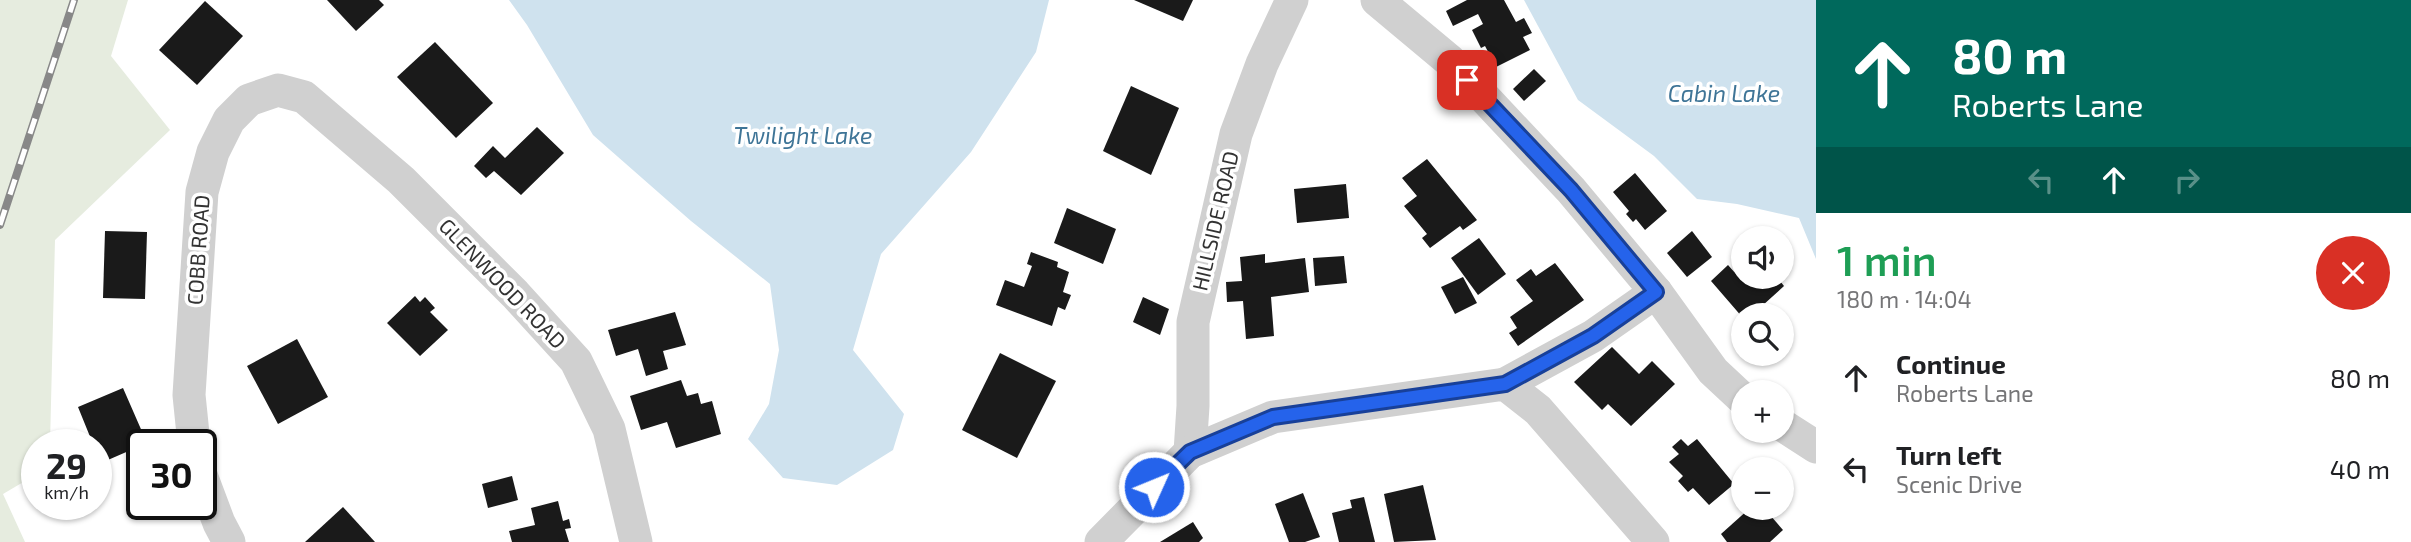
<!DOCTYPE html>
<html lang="en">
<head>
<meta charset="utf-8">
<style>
	body { margin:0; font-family:"Exo 2",sans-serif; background:#f2f2f2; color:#202124; height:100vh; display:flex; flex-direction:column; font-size:26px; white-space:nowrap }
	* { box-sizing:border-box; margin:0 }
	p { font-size:23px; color:#757577 }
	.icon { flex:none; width:38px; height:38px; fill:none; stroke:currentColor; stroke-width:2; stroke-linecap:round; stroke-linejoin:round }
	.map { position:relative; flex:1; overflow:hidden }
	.details { display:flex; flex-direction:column; background:#fff; width:595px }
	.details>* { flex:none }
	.top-card { background:#00695c; color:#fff; overflow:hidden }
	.fabs { position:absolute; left:1731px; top:226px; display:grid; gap:14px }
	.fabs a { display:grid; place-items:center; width:63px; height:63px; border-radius:50%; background:#fff; box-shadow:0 2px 5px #0004; font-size:35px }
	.speed { position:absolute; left:21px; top:429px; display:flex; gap:14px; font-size:35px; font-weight:700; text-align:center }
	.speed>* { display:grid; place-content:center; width:91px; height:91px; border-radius:50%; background:#fff; box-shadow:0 2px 5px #0004; line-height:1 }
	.speed small { font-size:18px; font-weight:400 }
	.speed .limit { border:4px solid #111; border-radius:10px; background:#fff; color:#111 }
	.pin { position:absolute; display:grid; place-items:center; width:60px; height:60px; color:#fff; margin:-30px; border-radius:14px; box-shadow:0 4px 10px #0006 }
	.me { position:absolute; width:77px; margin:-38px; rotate:46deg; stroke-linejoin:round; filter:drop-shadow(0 0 5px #0008) }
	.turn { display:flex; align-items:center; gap:24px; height:147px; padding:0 21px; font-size:32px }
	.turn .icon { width:91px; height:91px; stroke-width:2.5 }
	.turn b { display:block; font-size:49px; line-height:60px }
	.lanes { display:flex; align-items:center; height:66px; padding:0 21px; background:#0003; justify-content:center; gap:35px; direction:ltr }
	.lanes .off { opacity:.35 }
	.round { display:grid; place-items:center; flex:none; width:74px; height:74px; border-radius:37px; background:#f2f2f2 }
	.overview { display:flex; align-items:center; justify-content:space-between; height:119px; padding:0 21px }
	h1 { font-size:42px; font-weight:600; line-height:52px; color:#1e9e55 }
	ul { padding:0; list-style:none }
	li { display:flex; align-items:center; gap:21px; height:91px; padding:0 21px }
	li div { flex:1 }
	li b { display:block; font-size:26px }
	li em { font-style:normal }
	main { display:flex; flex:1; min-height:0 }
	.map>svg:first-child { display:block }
</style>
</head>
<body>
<main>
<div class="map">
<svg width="1816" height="542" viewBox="0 0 1816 542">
	<rect width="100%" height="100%" fill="#fff"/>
	<polygon fill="#e6ecdf" points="0,0 128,0 111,56 170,130 55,240 50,444 37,444 37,474 3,494 25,542 0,542"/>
	<g fill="#cfe2ee">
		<polygon points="509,0 1049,0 1036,52 971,152 881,254 853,350 904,414 893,450 837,485 783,478 748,439 769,404 779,350 770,284 691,221 593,135 527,25"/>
		<polygon points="1524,0 1816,0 1816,259 1799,218 1737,204 1697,199 1654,156 1578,100"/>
	</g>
	<g fill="#1a1a1a">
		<polygon points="327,0 379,0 384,5 356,31"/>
		<polygon points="1134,0 1193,0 1183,21"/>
		<polygon points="1467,0 1504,0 1516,22 1524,18 1532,33 1523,37 1530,50 1496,67 1485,46 1481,48 1472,30 1483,24 1478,14 1453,26 1446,11"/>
		<polygon points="205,1 243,36 197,85 159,50"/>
		<polygon points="435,42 493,103 456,138 397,77"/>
		<polygon points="1534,69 1546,81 1524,101 1513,89"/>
		<polygon points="1131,86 1179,108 1151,175 1103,151"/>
		<polygon points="537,127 564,153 521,195 494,171 486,178 474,166 493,146 505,158"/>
		<polygon points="1427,159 1477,220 1463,230 1460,226 1430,248 1422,238 1427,234 1404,206 1417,196 1402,178"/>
		<polygon points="1635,173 1667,211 1645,230 1636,219 1633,222 1626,214 1629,211 1613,192"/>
		<polygon points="1346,184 1349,218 1297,223 1294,189"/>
		<polygon points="1067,208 1116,229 1103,264 1054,243"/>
		<polygon points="105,231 147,232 145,299 103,298"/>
		<polygon points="1692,231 1712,257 1687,277 1667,253"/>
		<polygon points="1479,238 1506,274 1478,295 1451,258"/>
		<polygon points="1031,252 1058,262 1057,267 1069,272 1063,292 1071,295 1065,310 1058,307 1052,326 996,305 1005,280 1024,287 1032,266 1027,264"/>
		<polygon points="1265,254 1265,263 1305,258 1309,292 1271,297 1274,336 1246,339 1243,301 1227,302 1226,282 1242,281 1240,257"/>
		<polygon points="1344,256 1347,283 1315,286 1313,258"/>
		<polygon points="1555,263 1584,300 1518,346 1509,333 1517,328 1510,317 1533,301 1516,280 1531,269 1536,276"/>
		<polygon points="1728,265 1736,274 1743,268 1743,276 1761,276 1763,279 1767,276 1776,276 1784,286 1752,315 1743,315 1743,318 1711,281"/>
		<polygon points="1463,277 1477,303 1455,314 1441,287"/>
		<polygon points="415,296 420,302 425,297 435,308 430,312 448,330 420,356 387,323"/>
		<polygon points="1143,297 1169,309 1160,335 1133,322"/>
		<polygon points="675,312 686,345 663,351 668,369 646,376 638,349 616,356 608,330"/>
		<polygon points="297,339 328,397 278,424 247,366"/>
		<polygon points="1612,347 1639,374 1652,361 1675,384 1631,426 1608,404 1602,410 1574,382"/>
		<polygon points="1000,353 1056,381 1017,458 962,430"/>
		<polygon points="681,380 687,396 698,393 701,404 712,401 721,434 676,448 667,422 641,430 630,396"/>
		<polygon points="123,388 147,443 101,463 96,451 96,444 93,444 78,407"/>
		<polygon points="1681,439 1688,446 1697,439 1734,484 1709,505 1693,488 1688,492 1678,481 1683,476 1669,462 1679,454 1672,447"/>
		<polygon points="512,476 518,500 488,508 482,484"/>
		<polygon points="1423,485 1436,540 1394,542 1384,494"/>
		<polygon points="1303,493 1320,537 1305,542 1289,542 1275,504"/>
		<polygon points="1364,497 1375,542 1339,542 1332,513 1352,508 1350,500"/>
		<polygon points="558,501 563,521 569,519 571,528 565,529 569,542 512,542 509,531 535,525 531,508"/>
		<polygon points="343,507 375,542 305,542"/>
		<polygon points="1750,508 1764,508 1783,530 1770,542 1727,542 1721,534"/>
		<polygon points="1193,522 1203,538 1199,542 1160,542"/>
	</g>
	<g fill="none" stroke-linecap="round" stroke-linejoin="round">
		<g stroke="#d0d0d0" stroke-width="33">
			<polyline points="1377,0 1450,61 1571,190 1656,292 1713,371 1743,399"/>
			<polyline points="1505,384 1593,336 1656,292"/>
			<polyline points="1782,425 1816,447"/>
			<polyline points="194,444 189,395 202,192 213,152 229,120 249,100 278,90 304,97 401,180 515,294 576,361 609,429 636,542"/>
			<polyline points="1190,452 1193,406 1193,322 1236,134 1262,64 1292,0"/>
			<polyline points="201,475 219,523 229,542"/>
			<polyline points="1101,542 1190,452 1273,417 1505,384 1538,410 1653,542"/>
		</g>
		<defs>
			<polyline id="rail" points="0,225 74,0"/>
		</defs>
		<use href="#rail" stroke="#888" stroke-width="8"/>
		<use href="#rail" stroke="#fff" stroke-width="5" stroke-dasharray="16" stroke-linecap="butt"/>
	</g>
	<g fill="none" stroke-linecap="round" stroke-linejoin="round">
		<defs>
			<polyline id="route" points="1154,487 1190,452 1273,417 1505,384 1593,336 1656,292 1571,190 1467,80"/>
		</defs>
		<use href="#route" stroke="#184099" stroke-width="18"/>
		<use href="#route" stroke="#2563eb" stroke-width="12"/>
	</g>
	<g text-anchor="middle" stroke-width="7" stroke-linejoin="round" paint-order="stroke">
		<g font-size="21" fill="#333" stroke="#fff">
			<text transform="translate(1216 221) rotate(-77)" y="7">HILLSIDE ROAD</text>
			<text transform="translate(199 250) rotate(-86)" y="7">COBB ROAD</text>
			<text transform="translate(502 284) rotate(46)" y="7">GLENWOOD ROAD</text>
		</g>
		<g font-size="23" font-style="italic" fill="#3f7597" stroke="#fff">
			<text x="1724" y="102">Cabin Lake</text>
			<text x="803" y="144">Twilight Lake</text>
		</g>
	</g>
</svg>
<div class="fabs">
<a><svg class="icon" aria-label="sound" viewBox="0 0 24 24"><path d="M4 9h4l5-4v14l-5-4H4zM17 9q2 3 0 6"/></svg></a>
<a><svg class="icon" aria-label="search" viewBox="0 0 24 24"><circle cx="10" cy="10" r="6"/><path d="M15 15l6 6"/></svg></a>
<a>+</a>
<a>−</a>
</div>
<div class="speed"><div>29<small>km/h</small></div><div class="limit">30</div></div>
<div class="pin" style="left:1467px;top:80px;background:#d93025"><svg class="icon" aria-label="arrive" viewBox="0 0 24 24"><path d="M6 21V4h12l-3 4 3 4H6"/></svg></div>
<svg class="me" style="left:1154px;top:487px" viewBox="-20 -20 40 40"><circle r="17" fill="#2563eb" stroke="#fff" stroke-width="3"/><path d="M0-11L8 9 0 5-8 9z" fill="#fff"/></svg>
</div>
<section class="details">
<div class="top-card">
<div class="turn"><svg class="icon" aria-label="ahead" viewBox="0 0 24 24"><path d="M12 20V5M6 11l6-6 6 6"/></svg><div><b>80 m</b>Roberts Lane</div></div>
<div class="lanes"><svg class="icon off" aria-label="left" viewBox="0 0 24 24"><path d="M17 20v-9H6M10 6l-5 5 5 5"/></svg><svg class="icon" aria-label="ahead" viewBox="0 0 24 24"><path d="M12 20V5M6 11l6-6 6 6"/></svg><svg class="icon off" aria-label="right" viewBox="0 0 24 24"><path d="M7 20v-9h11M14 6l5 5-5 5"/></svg></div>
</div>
<div class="overview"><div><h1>1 min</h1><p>180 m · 14:04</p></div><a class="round" style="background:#d93025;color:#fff"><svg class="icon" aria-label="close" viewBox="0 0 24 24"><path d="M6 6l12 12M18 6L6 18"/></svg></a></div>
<ul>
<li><svg class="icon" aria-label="ahead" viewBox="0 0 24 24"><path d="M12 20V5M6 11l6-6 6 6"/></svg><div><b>Continue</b><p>Roberts Lane</p></div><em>80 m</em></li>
<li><svg class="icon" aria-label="left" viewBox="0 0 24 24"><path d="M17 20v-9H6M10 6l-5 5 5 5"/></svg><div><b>Turn left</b><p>Scenic Drive</p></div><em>40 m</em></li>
</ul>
</section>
</main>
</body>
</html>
